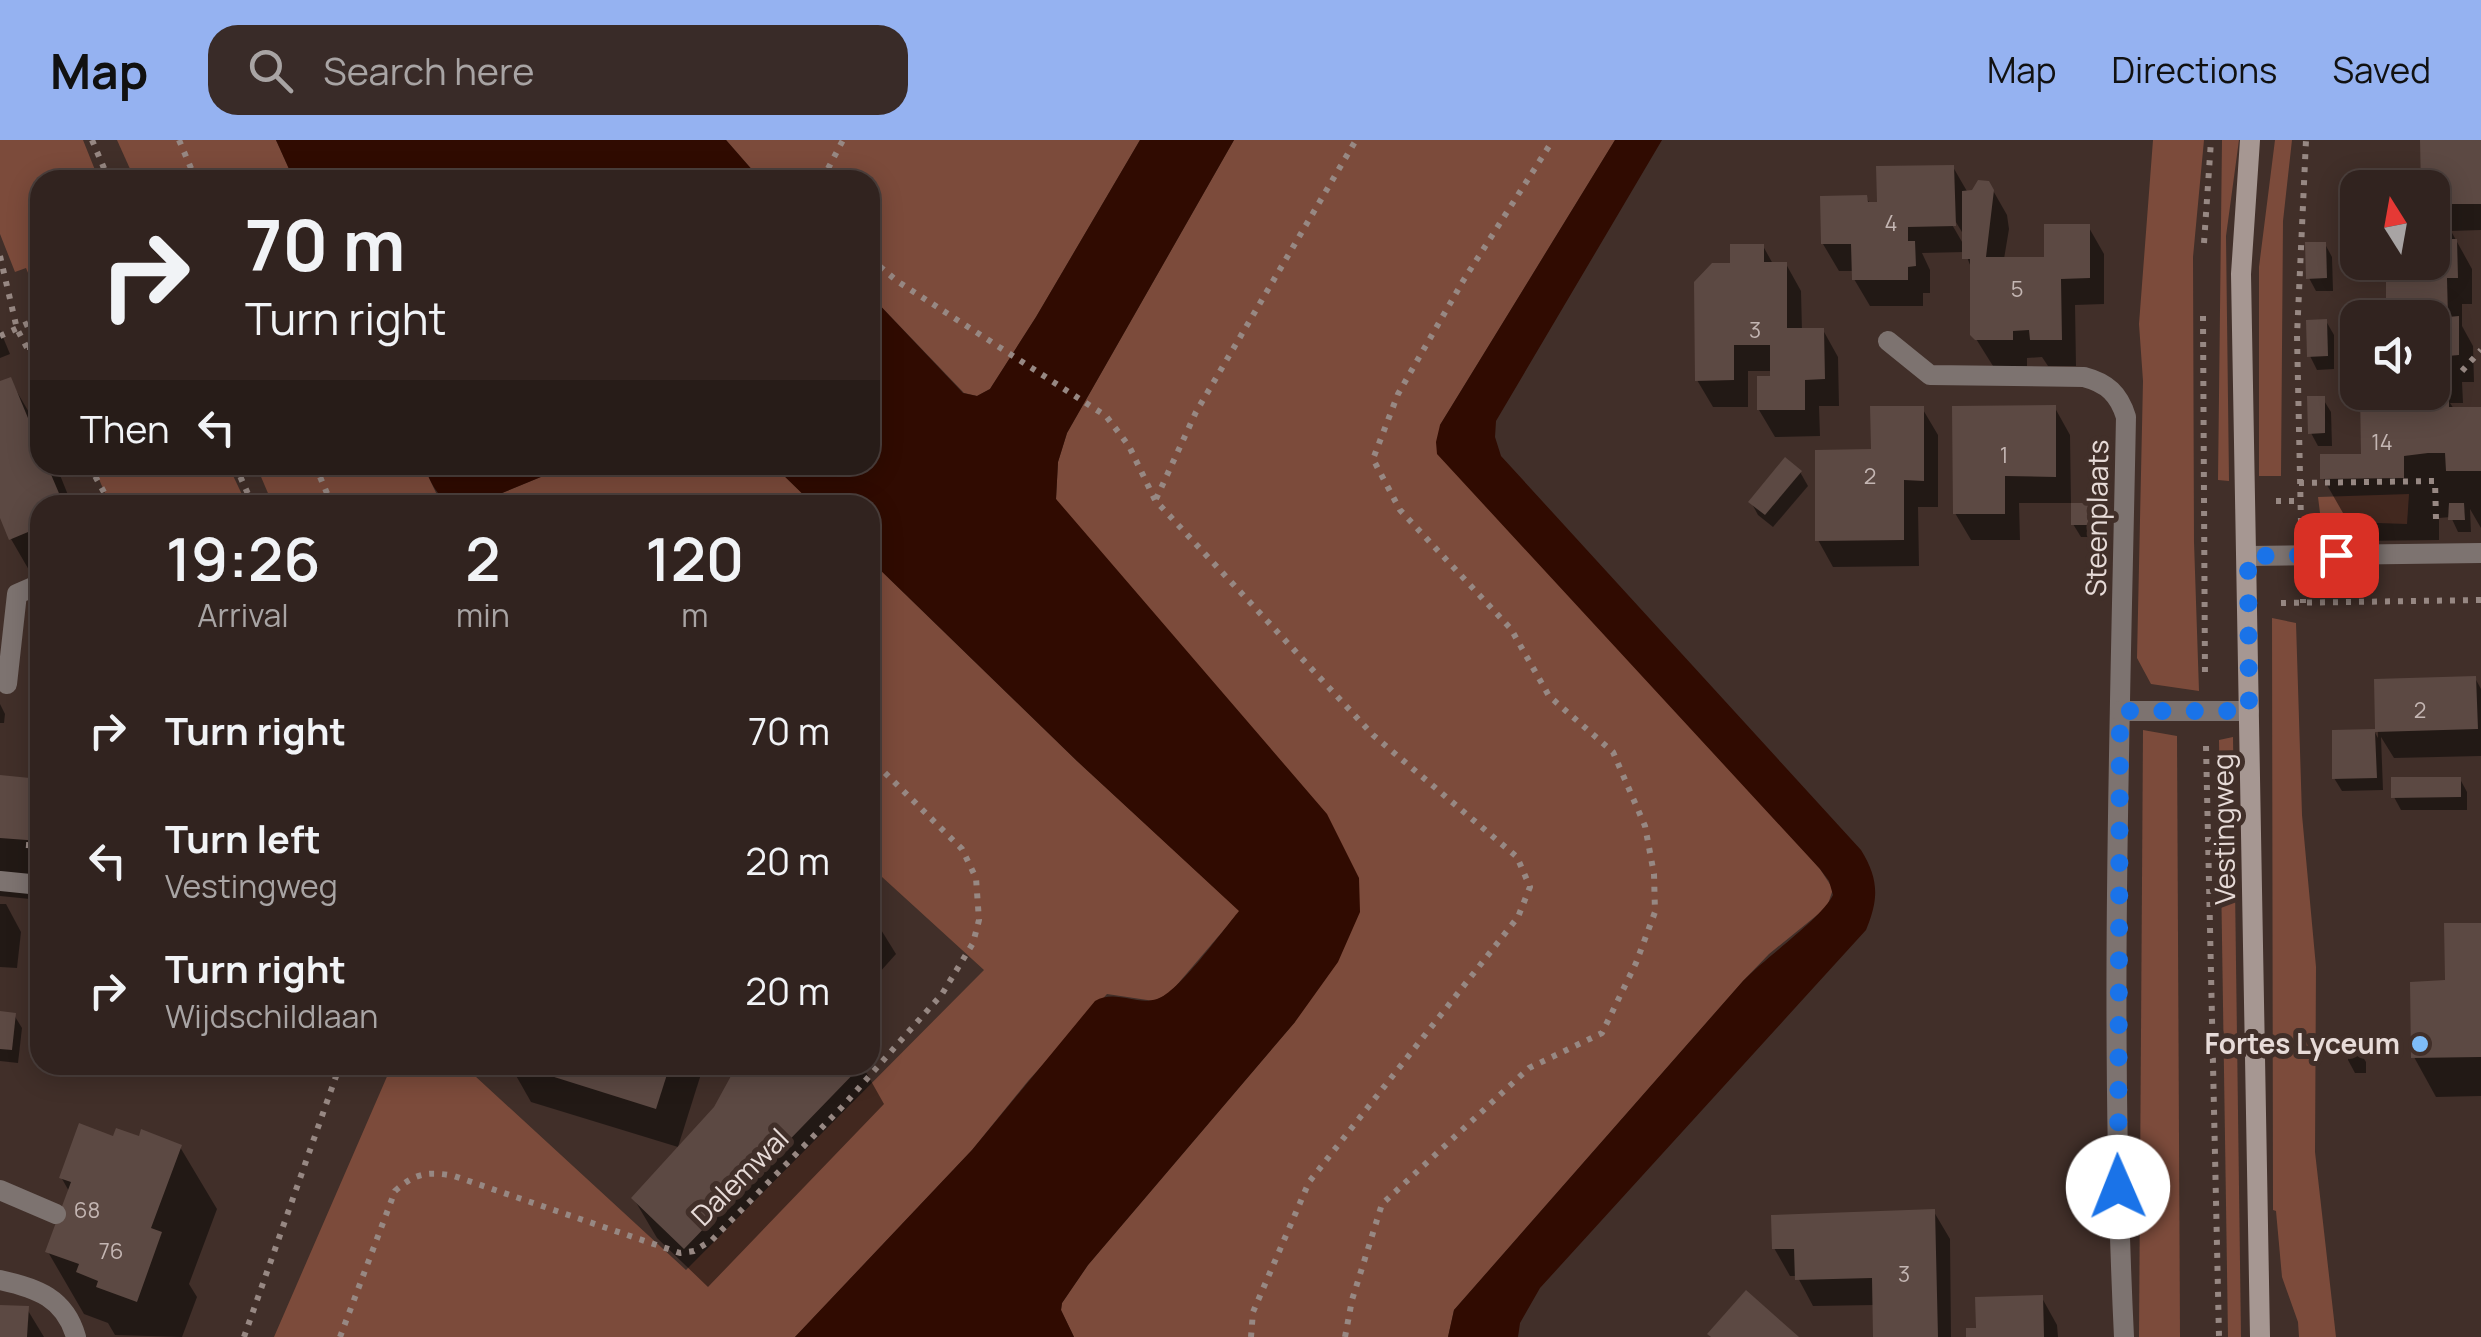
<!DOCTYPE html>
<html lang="en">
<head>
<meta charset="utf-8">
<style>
	body { margin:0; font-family:Manrope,sans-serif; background:#392b28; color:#f1f3f6; height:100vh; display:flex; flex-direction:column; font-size:38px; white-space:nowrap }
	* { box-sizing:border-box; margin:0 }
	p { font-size:32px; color:#a8a4a4 }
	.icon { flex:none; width:55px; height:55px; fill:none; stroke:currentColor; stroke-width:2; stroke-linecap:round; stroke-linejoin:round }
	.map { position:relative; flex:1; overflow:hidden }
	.sheet { position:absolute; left:30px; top:355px; width:850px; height:580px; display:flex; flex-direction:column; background:#31231f; border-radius:30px; box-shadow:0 5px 25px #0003,0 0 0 2px #4c403d }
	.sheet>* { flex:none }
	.guide { position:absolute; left:30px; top:30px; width:850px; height:305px; border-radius:30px; box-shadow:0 5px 25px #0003,0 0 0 2px #4c403d; background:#31231f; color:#f1f3f6; overflow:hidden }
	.needle { width:65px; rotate:349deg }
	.fabs { position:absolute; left:2340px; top:30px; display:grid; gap:20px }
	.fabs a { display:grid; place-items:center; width:110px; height:110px; border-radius:20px; background:#31231f; box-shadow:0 5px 25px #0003,0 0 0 2px #4c403d; font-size:50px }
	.pin { position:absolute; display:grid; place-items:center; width:85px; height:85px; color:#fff; margin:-42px; border-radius:20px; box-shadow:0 5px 15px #0006 }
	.me { position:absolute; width:110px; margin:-55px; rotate:359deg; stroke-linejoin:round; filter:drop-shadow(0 0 8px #0008) }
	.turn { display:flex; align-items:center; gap:35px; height:210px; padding:0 50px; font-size:45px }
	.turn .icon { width:130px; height:130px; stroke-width:2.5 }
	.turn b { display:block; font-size:70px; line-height:85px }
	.then { display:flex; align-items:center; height:95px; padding:0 50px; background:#0003; gap:20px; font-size:38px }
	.eta { display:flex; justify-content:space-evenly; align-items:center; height:170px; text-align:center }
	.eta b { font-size:60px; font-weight:600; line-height:70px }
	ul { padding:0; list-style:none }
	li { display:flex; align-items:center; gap:30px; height:130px; padding:0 50px }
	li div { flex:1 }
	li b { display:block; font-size:38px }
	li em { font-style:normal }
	header { display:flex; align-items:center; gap:60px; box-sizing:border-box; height:140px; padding:0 50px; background:#95b2f1; color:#111 }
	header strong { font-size:48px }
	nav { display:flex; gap:55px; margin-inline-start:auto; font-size:35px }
	.search { width:700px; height:90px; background:#392b28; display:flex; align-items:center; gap:25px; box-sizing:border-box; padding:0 35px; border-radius:30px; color:#a8a4a4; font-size:38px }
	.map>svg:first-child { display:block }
</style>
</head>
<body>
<header>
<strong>Map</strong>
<div class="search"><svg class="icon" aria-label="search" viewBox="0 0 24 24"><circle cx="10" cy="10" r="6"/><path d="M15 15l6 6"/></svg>Search here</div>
<nav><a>Map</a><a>Directions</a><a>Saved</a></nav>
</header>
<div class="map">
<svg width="2481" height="1197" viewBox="0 0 2481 1197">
	<rect width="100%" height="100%" fill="#412f29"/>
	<g fill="#7c4b3b">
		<polygon points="0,0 83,0 99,40 40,40 40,162 26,128 15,132 0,94"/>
		<polygon points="117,0 276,0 294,40 135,40"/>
		<polygon points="726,0 1140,0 1036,177 990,249 977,256 964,253 870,155 870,40 761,40"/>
		<polygon points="1234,0 1615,0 1440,285 1820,729 1833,749 1827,767 1769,814 1743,841 1454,1170 1448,1197 1074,1197 1061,1170 1062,1163 1088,1125 1295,882 1056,359 1058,322 1067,293"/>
		<polygon points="2153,0 2204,0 2193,117 2194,402 2199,551 2151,544 2137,518 2143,241 2139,184"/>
		<polygon points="2222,0 2239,0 2226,96 2229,341 2218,340"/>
		<polygon points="2275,0 2292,0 2283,81 2281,336 2259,336 2259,127"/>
		<polygon points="93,325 228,325 247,365 110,365"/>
		<polygon points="256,325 423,325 437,355 456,365 273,365"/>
		<polygon points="570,325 773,325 814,365 473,365"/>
		<polygon points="2409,354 2407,384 2321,381 2318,357"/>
		<polygon points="870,420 1077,621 1240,771 1170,853 1154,861 1107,854 1028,941 972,1010 795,1197 274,1197 392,925 477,925 475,936 686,1130 984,830 870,726"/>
		<polygon points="2272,478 2296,483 2302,675 2316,827 2315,1012 2336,1197 2299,1197 2298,1182 2282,1137 2276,1071 2273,1070"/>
		<polygon points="2143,590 2177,596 2180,1197 2139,1197"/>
		<polygon points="2233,597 2241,1197 2228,1197 2219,600"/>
	</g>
	<g fill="#300b01">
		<polygon points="276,0 726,0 761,40 294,40"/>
		<path d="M1140 0H1234L1067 293 1058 322 1056 359 1327 674 1359 738 1360 772 1338 822 1295 882 1088 1125 1062 1163 1061 1170 1074 1197H795L972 1010 1095 861C1116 849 1136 866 1157 859 1178 853 1223 790 1239 771L1077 621 870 420V365H814L773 325H870V155L963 253 977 256 990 249 1036 177Z"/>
		<path d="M1615 0H1662L1496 281 1495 297 1501 316 1861 710C1879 739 1879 759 1866 790L1540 1148 1520 1183 1518 1197H1448L1454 1170 1743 841C1766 817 1821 779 1833 755L1829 741 1820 729 1437 314 1436 302 1440 285Z"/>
		<path d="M423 325H570L473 365C440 365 436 353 423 325Z"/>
	</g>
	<g fill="#0007" fill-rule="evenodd">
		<polygon points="2423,0 2481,0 2481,90 2451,91 2472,129 2472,164 2462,164 2462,186 2473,206 2474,242 2462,242 2463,263 2450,263 2454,269 2481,269 2481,388 2470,369 2471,392 2458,392 2451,377 2439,378 2439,400 2359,401 2323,338 2363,317 2363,252 2432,252 2432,48"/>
		<path d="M1953 27 1968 53 1991 47 2007 75 2009 89 2004 119H2046L2088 86 2104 114V164L2075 165 2076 226H2048L2042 217 2027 218V226H1993L1973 194 1972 130 1965 112 1922 113 1930 130V153H1923V166H1870L1854 139V131H1839L1823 104 1866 57 1870 64H1879ZM1951 74 1965 97V107L1947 76Z"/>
		<polygon points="2325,104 2332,117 2333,151 2316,151 2309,138"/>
		<polygon points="1763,106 1773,124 1786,124 1801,151 1802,191 1823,190 1838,217 1839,266 1819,266 1820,296 1775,297 1759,270 1773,231 1748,231 1748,267 1713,267 1697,240 1733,125"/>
		<polygon points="2326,181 2334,195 2334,229 2317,230 2310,216"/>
		<polygon points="0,190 10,214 0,218"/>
		<polygon points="10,240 40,291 40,325 56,325 72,365 40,365 40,449 11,399 0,371 0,244"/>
		<polygon points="2323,259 2331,272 2332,306 2318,306 2311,293"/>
		<polygon points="1922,268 1938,295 1938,367 1918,367 1919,426 1833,427 1818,400"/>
		<polygon points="2055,268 2070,295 2071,363 2019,363 2020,400 1971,400 1955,373"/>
		<polygon points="1800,332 1808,346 1773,387 1758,375 1751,362"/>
		<polygon points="2098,365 2106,378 2105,397 2081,397 2073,384"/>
		<polygon points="2475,538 2481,549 2481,616 2394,618 2381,597 2383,650 2342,651 2334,638 2374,591 2378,598 2377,541"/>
		<polygon points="0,564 5,574 4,583 0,583"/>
		<polygon points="0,637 40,641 40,760 0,756"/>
		<polygon points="2460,639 2467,652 2467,670 2401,670 2394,657"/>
		<polygon points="0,764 6,764 21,792 17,828 0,827"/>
		<polygon points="870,772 896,814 870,843"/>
		<polygon points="2481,786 2481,956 2436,957 2414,917 2448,843"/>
		<polygon points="0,874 14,875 22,888 18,923 0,921"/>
		<polygon points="2348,909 2358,909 2366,922 2366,933 2355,933 2348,920"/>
		<polygon points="76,925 101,925 100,930 77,928"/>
		<polygon points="510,925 696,925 701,934 678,1007 531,962"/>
		<polygon points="740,925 862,925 884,964 708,1147 657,1098 634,1059 716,969"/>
		<polygon points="114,999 180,1007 217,1069 189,1144 197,1157 182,1197 115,1195 108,1183 84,1174 48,1112 70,1053 61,1037"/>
		<polygon points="1934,1072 1950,1099 1951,1197 1876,1197 1875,1165 1813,1166 1797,1136 1790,1136 1774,1108"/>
		<polygon points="2042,1158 2057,1185 2058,1197 1969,1197"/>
		<polygon points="0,1167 27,1169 44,1197 0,1197"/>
	</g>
	<g fill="#5c4943">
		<polygon points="2420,0 2481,0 2481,64 2432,64 2432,48 2421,48"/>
		<polygon points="1954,25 1956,86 1908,87 1908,101 1915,101 1916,126 1908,127 1908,140 1852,140 1851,104 1821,104 1820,56 1867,55 1868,62 1877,62 1876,26"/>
		<polygon points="1978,40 1989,41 1994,50 1986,117 2044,117 2044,84 2090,84 2090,138 2061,139 2062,200 2030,200 2029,190 2013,191 2013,200 1975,200 1970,195 1970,119 1962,119 1962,51 1972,50"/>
		<polygon points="2432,78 2446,78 2446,99 2457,99 2458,138 2447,138 2448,177 2459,176 2459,215 2448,216 2449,237 2432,237 2432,178 2386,178 2386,122 2432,122"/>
		<polygon points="2305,102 2326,102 2327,138 2306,139"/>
		<polygon points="1730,104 1764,104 1764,122 1787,122 1787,188 1824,188 1825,239 1805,240 1805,270 1757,270 1757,236 1770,236 1770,205 1734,205 1734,240 1695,241 1694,142 1712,123 1730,123"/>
		<polygon points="2327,179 2328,216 2307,217 2306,180"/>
		<polygon points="11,237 40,307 40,325 47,325 64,365 40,365 40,387 9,400 0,378 0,241"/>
		<polygon points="2360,252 2426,252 2426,257 2449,256 2449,267 2481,267 2481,331 2446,331 2445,313 2428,313 2404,316 2404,338 2320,339 2320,314 2361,314"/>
		<polygon points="2307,256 2325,256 2325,293 2308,294"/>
		<polygon points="2056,265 2056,337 2005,336 2005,374 1953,374 1952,266"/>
		<polygon points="1870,266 1924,266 1924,341 1904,340 1904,400 1815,401 1815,310 1871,309"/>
		<polygon points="1785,317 1802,331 1765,375 1748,362"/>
		<rect x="2071" y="363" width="28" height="22"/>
		<polygon points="2449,363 2464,363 2465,380 2448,380"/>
		<polygon points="2476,536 2478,589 2375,592 2377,638 2332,639 2332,590 2375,589 2374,539"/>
		<polygon points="0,635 40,639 40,701 0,698"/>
		<polygon points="2391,637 2461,637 2461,657 2391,658"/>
		<polygon points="2444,783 2481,783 2481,917 2411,918 2410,842 2445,840"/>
		<polygon points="0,871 16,873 12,910 0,909"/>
		<polygon points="516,925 670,925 656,969"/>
		<polygon points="737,925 862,925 684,1109 631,1058 714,967"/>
		<polygon points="79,983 113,996 116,988 139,996 141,989 182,1005 151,1088 162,1092 137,1162 96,1147 98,1141 76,1132 79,1124 45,1112 71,1042 59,1038"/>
		<polygon points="1935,1069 1938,1197 1873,1197 1872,1138 1795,1140 1794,1109 1772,1109 1771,1075"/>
		<polygon points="1746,1150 1799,1197 1711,1197 1707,1194"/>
		<polygon points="2043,1155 2044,1197 1966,1197 1966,1188 1976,1188 1975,1157"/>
		<polygon points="0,1165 29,1166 27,1197 0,1197"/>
	</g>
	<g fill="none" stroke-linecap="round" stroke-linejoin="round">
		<g stroke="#978883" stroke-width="6" stroke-dasharray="5 8" stroke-linecap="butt">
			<polyline points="92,0 109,40"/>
			<polyline points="179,0 196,40"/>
			<polyline points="822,40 843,0"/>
			<polyline points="2204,103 2211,1"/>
			<polyline points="0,116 17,189 40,232"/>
			<polyline points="870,118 897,141 1106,276 1129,306 1155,360 1373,595 1517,717 1530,747 1518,777 1309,1042 1253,1172 1251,1197"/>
			<polyline points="2203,176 2205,538"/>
			<polyline points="0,196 40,178"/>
			<polyline points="27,207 40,207"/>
			<polyline points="2462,231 2481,210"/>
			<polyline points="89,325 111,365"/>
			<polyline points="235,325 253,365"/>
			<polyline points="315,325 332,365"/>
			<polyline points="2299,343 2435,341 2436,379"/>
			<polyline points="1156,359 1196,272 1356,0"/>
			<polyline points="2276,361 2300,361"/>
			<polyline points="2301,383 2297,195 2306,0"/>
			<polyline points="2303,446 2303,463"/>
			<polyline points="2281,463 2481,460"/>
			<polyline points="2206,606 2219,1197"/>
			<polyline points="26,705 40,706"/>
			<polyline points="244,1197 340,925"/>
			<path d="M340 1197 395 1051C415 1033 428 1031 454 1036L680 1113 694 1111 712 1100 842 967 942 854 973 803 979 780 976 738 962 709 870 618"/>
			<polyline points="1345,1197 1352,1160 1382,1064 1529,928 1602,893 1636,823 1655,772 1654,734 1645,686 1613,612 1549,556 1511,489 1400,370 1373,319 1398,254 1463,141 1553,0"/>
		</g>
		<path stroke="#7d7370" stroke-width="20" d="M0 1140C37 1148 65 1158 76 1197"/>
		<g stroke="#7d7370" stroke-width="20">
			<path d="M1888 201 1930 235 2084 237C2107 243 2119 254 2126 277 2120 583 2109 891 2124 1197"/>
			<polyline points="2248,416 2481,413"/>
			<polyline points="7,544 17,454 40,444"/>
			<polyline points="2120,571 2249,571"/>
			<polyline points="0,741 40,745"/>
			<polyline points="0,1050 56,1074"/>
		</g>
		<polyline stroke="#a69792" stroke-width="20" points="2250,0 2241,134 2260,1197"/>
	</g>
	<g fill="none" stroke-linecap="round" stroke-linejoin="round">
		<polyline stroke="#1a73e8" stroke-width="18" stroke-dasharray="0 32.4" points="2118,1047 2120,571 2249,571 2248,416 2336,415"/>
	</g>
	<circle fill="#7ebdf9" stroke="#412f29" stroke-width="4" cx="2420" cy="904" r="10"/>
	<g text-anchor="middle" stroke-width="10" stroke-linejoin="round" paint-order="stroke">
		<g font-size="22" fill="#c4b6b3">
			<text x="1891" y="91">4</text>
			<text x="2017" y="157">5</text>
			<text x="1755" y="198">3</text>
			<text x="2382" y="310">14</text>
			<text x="2004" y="323">1</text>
			<text x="1870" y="344">2</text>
			<text x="2420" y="578">2</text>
			<text x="87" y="1078">68</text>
			<text x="111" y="1119">76</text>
			<text x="1904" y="1142">3</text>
		</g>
		<g font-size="28" fill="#e7dbd8" stroke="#412f29">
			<text transform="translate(2097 378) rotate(-89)" y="10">Steenplaats</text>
			<text transform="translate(2224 689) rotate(-91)" y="10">Vestingweg</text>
			<text transform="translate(740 1037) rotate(-45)" y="10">Dalemwal</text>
		</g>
		<g font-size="28" font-weight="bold" fill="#e7dbd8" stroke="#412f29" text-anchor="end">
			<text x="2400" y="914">Fortes Lyceum</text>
		</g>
	</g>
</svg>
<div class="fabs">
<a><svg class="needle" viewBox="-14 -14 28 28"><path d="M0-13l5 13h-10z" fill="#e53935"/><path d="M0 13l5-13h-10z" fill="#a8a4a4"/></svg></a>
<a><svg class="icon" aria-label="sound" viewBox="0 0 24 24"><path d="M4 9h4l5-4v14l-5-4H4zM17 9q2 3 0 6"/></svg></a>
</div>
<div class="pin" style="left:2336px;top:415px;background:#d93025"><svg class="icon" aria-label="arrive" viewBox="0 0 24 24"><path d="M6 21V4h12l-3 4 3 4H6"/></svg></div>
<svg class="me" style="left:2118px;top:1047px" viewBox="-20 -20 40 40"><circle r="19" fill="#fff"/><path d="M0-13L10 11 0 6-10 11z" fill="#1a73e8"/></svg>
<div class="guide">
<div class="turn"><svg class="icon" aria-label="right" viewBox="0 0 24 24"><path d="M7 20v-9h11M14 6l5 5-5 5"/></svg><div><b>70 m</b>Turn right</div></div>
<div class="then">Then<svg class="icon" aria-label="left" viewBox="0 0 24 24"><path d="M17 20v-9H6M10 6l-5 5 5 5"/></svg></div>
</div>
<section class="sheet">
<div class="eta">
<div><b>19:26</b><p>Arrival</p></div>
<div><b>2</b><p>min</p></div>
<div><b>120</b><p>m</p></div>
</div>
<ul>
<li><svg class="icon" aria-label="right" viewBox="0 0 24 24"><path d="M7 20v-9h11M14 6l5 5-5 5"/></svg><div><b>Turn right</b></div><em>70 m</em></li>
<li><svg class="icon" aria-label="left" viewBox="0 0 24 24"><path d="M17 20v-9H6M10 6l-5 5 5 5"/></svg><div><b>Turn left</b><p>Vestingweg</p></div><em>20 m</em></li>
<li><svg class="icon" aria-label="right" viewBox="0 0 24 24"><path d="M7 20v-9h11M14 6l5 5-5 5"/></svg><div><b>Turn right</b><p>Wijdschildlaan</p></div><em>20 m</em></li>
</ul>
</section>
</div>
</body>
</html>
